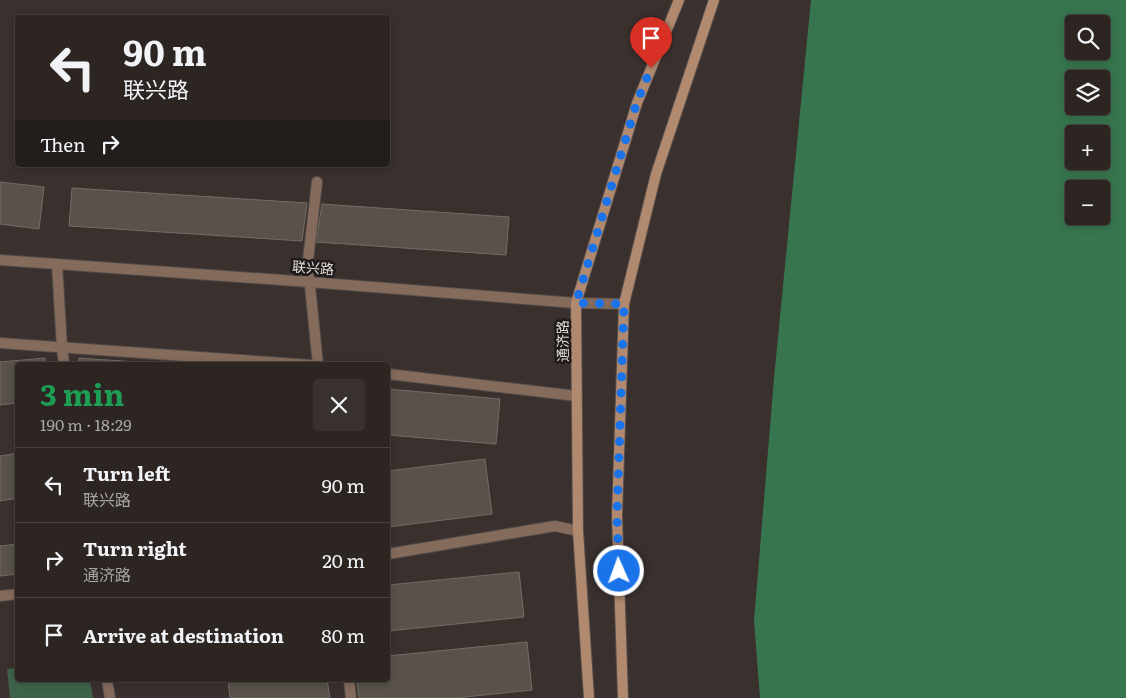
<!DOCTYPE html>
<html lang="en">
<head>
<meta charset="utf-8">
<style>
	body { margin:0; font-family:Literata,"Noto Sans SC",serif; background:#38312f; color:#f1f3f6; height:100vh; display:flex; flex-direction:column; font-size:19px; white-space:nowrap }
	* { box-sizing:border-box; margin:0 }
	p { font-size:16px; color:#a6a5a5 }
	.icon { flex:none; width:28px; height:28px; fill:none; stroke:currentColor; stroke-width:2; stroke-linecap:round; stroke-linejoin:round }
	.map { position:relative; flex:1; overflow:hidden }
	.side { position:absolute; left:15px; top:362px; width:375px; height:320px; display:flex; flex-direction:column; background:#2c2522; border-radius:5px; box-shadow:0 2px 8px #0003,0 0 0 1px #484240 }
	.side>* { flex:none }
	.hud { position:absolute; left:15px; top:15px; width:375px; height:152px; border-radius:5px; box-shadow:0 2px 8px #0003,0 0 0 1px #484240; background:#2c2522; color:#f1f3f6; overflow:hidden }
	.buttons { position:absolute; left:1065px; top:15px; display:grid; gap:10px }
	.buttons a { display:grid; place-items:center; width:45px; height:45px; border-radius:5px; background:#2c2522; box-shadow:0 2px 8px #0003,0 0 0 1px #484240; font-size:25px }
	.pin { position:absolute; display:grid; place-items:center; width:42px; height:42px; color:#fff; margin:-51px -21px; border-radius:50% 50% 50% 0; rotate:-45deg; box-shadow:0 0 5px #0007 }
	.pin .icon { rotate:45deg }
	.me { position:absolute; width:55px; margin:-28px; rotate:358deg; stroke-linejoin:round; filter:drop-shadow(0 0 4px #0008) }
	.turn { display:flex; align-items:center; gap:18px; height:105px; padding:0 25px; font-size:22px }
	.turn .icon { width:65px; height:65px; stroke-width:2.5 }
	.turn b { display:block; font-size:35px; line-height:42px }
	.then { display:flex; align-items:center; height:48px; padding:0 25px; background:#0003; gap:10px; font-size:19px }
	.round { display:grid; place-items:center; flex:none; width:52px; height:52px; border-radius:5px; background:#38312f }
	.summary { display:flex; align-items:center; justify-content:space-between; height:85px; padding:0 25px }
	h1 { font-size:30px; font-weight:700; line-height:38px; color:#1e9e55 }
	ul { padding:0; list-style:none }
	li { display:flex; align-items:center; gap:15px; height:75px; padding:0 25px; border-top:1px solid #484240 }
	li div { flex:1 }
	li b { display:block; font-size:19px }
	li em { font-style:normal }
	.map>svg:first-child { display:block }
</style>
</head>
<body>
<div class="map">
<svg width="1126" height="698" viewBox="0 0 1126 698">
	<rect width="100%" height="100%" fill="#3a312e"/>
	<polygon fill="#3e634a" points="17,668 18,680 90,680 93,698 10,698 7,669"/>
	<path fill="#37754e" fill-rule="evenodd" d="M811 0H1126V698H760L754 621 774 378ZM1074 24H1101V51H1074ZM1074 79H1101V106H1074ZM1074 134H1101V161H1074ZM1074 189H1101V216H1074Z"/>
	<g fill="#58524b" stroke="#736d65">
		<polygon points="0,182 44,187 39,229 0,224"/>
		<polygon points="72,188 307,203 302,241 69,226"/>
		<polygon points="322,204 509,217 506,255 316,242"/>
		<polygon points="45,358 45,365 18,365 18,403 0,405 0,362"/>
		<polygon points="79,358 151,363 150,365 78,365"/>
		<polygon points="388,389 500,399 496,444 388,435"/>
		<polygon points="18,453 18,498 0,501 0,456"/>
		<polygon points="485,459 492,514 388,527 388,471"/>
		<polygon points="18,544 18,574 0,576 0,546"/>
		<polygon points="519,572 524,617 388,631 388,585"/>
		<polygon points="527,642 532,690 456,698 359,698 357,680 388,680 388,656"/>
		<polygon points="228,680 327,680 330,698 230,698"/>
	</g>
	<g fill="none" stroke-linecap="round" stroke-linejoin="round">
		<defs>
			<g id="service">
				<polyline points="317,182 307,269 310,286 318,365"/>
				<polyline points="57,264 62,347 64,365"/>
				<polyline points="0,343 311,365"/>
				<polyline points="388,374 577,396"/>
				<polyline points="388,554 555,526 578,531"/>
				<polyline points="0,596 18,594"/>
				<polyline points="107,680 110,698"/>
				<polyline points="349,680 351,698"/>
			</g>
			<polyline id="tertiary" points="0,260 309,282 576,303 624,304"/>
			<g id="secondary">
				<polyline points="589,698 578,531 576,303 637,103 679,0"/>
				<polyline points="623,698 617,516 624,304 656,174 714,0"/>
			</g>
		</defs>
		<use href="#service" stroke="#554d4a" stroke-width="12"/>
		<use href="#tertiary" stroke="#554d4a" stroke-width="12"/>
		<use href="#secondary" stroke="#554d4a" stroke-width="12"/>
		<use href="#service" stroke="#846b5b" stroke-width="10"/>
		<use href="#tertiary" stroke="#846b5b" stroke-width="10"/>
		<use href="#secondary" stroke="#b1896f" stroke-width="10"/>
	</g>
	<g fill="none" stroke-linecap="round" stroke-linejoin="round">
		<polyline stroke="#1a73e8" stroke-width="9" stroke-dasharray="0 16.2" points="619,571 617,516 624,304 576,303 637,102 651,68"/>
	</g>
	<g text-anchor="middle" stroke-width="5" stroke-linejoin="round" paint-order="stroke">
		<g font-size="14" fill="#e3dddb" stroke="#1e1a19">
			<text transform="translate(313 268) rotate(4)" y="5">联兴路</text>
			<text transform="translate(563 341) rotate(-91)" y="5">通济路</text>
		</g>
	</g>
</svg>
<div class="buttons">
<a><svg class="icon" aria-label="search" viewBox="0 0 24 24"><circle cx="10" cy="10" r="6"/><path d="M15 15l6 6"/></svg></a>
<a><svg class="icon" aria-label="layers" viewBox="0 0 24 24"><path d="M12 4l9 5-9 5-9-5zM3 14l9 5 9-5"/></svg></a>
<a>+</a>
<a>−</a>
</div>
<div class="pin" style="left:651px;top:68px;background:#d93025"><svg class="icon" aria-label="arrive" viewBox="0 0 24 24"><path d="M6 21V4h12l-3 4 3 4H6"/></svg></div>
<svg class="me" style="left:619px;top:571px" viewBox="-20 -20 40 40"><circle r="17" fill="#1a73e8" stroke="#fff" stroke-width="3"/><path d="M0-11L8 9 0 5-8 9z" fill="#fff"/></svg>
<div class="hud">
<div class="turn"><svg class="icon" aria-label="left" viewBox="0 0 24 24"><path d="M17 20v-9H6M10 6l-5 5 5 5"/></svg><div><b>90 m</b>联兴路</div></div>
<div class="then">Then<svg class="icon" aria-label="right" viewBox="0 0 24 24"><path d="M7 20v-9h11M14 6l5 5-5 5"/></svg></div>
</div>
<section class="side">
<div class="summary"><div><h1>3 min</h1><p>190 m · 18:29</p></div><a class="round"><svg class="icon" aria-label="close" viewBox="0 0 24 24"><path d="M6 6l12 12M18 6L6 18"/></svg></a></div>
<ul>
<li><svg class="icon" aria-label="left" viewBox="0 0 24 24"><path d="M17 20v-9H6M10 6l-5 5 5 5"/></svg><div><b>Turn left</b><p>联兴路</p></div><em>90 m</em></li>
<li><svg class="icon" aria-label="right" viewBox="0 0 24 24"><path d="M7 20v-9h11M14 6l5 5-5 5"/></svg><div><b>Turn right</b><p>通济路</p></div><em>20 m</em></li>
<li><svg class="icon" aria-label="arrive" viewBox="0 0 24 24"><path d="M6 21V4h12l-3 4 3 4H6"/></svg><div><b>Arrive at destination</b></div><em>80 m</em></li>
</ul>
</section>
</div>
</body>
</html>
